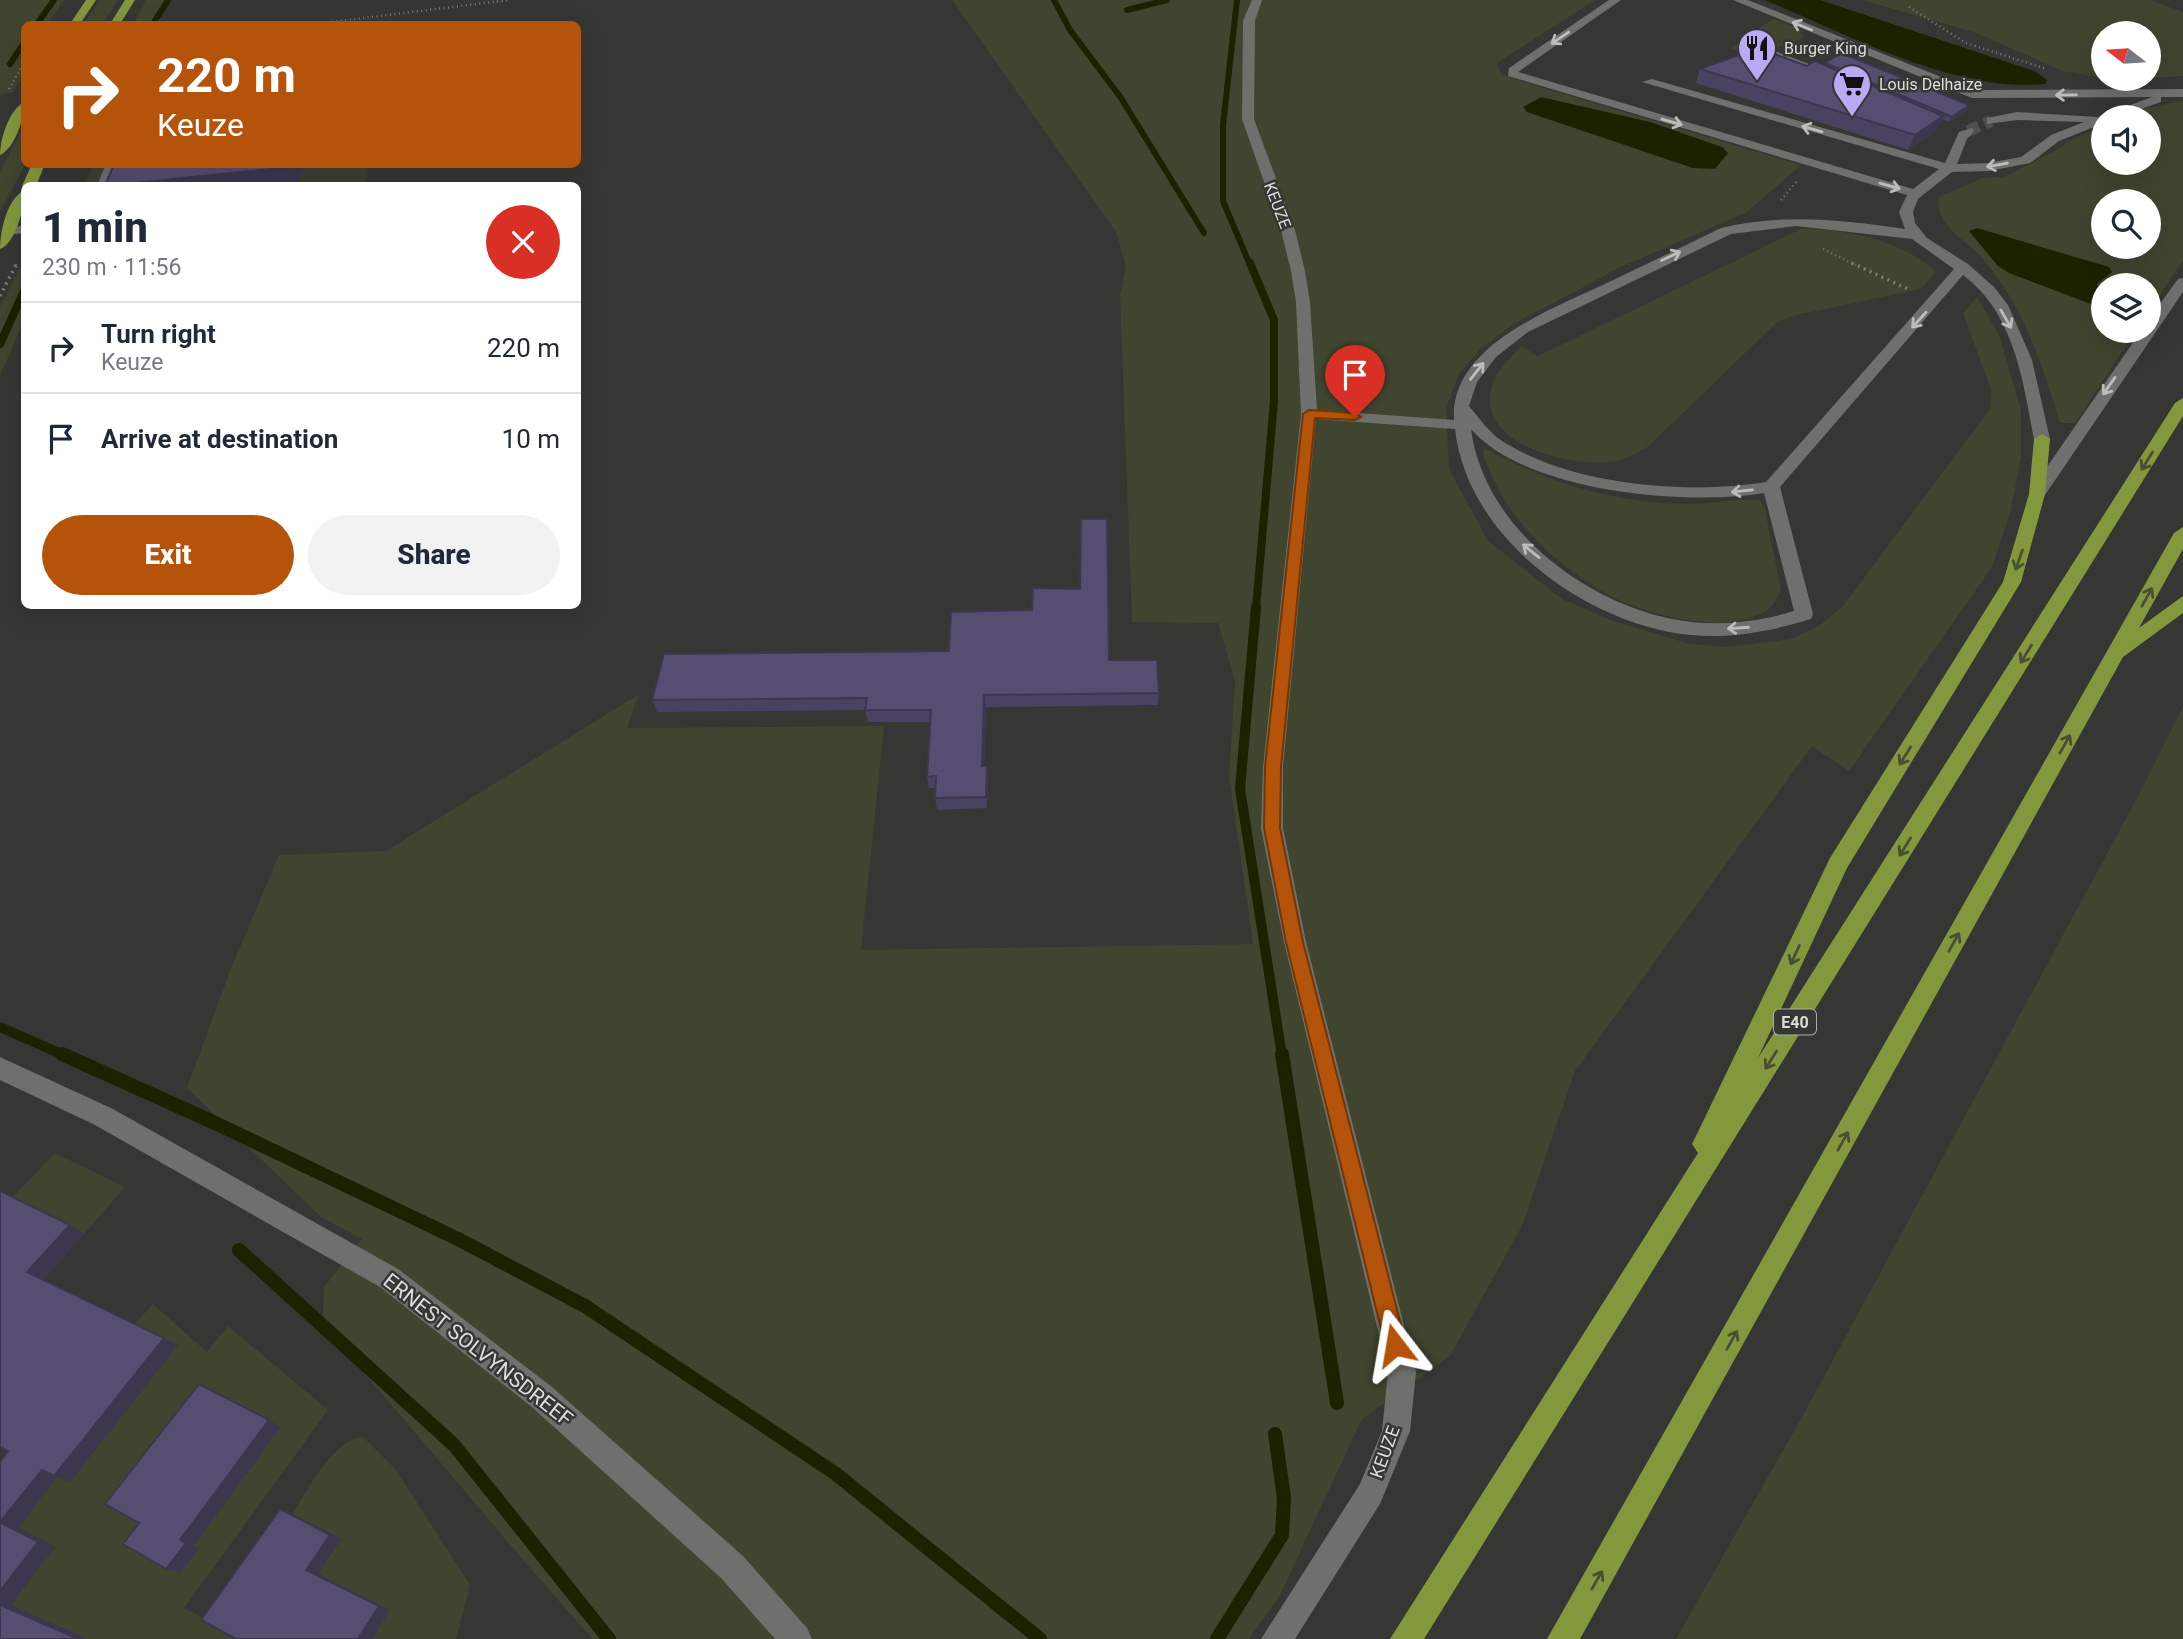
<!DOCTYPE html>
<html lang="en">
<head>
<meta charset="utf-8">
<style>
	body { margin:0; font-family:Roboto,sans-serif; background:#f2f2f3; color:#1f2937; height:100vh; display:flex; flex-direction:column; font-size:26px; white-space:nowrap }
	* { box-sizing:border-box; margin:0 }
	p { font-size:23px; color:#747a83 }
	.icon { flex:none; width:38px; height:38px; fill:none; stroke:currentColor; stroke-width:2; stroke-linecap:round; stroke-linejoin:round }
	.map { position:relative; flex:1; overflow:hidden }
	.drawer { position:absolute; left:21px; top:182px; width:560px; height:427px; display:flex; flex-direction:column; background:#fff; border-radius:10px; box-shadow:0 7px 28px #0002 }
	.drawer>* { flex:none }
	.hud { position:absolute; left:21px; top:21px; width:560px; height:147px; border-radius:10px; box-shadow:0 7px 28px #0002; background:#b45309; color:#fff; overflow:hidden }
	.needle { width:46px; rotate:287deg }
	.fabs { position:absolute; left:2091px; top:21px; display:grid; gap:14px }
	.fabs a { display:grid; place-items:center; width:70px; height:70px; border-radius:50%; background:#fff; box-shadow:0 7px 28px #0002; font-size:35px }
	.pin { position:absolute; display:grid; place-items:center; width:60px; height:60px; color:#fff; margin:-72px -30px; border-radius:50% 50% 50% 0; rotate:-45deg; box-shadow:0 0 7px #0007 }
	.pin .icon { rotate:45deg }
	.me { position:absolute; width:77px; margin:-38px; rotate:346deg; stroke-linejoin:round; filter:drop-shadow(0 0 5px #0008) }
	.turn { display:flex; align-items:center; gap:24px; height:147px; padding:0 21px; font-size:32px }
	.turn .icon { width:91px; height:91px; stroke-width:2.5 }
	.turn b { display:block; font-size:49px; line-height:60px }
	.round { display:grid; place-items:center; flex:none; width:74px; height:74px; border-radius:37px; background:#f2f2f3 }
	.headline { display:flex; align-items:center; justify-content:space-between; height:119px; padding:0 21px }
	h1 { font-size:42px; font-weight:800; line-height:52px }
	.button { display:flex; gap:14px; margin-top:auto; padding:14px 21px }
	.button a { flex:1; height:80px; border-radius:42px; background:#b45309; color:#fff; font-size:28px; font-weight:800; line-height:80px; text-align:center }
	.button a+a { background:#f2f2f3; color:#1f2937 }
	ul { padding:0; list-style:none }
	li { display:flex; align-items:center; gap:21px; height:91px; padding:0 21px; border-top:2px solid #e0e1e3 }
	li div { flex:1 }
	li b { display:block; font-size:26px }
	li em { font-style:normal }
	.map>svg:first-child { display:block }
</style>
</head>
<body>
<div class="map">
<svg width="2183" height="1639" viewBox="0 0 2183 1639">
	<rect width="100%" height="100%" fill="#363634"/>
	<polygon fill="#3e4038" points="94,165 369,165 365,185 84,186"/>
	<g fill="#3f452f" fill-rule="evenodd">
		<polygon points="0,0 64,0 47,24 24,24 24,59 19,68 24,67 24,73 13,92 2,94 0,98"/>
		<polygon points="100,0 118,0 103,24 83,24"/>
		<polygon points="146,0 170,0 158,24 133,24"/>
		<path d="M952 0H1595L1497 63 1501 75 1801 165 1747 212 1619 268 1512 325 1480 349 1459 374 1446 409 1449 469 1488 541 1562 599 1613 621 1690 644 1728 647 1791 639 1819 626 1843 606 1990 409 1991 390 1963 313 1977 297 1999 335 2021 410V457L2011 510 1992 567 1849 771 1812 746 1575 1071 1522 1226 1450 1356 1362 1419 1280 1595 1249 1639H593C500 1537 415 1428 322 1326L324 1287 362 1239 321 1217 187 1088 230 971 279 855 386 851 639 694 627 728 884 726 861 950 1253 944 1229 776 1235 681 1218 623 1132 622 1120 295 1126 266 1116 232Z"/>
		<polygon points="1863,0 2150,0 2183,12 2183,76 2149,78 2149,33 2104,33 2103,78 2063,71 1976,33"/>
		<polygon points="1773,19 1800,29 1803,38 1752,57 1731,48"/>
		<path d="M2183 101V260L2149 312V285H2104V331H2136L2075 423H2060C2042 364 2024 307 1983 259 1967 240 1934 225 1939 197L1982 178 2005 177 2064 146 2066 142 2103 126 2104 163H2149V117H2125L2146 108ZM2104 201H2149V247H2104Z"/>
		<polygon points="24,126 25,165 0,211 0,171"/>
		<path d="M1801 229C1845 229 1903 240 1936 272L1921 289 1792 316 1775 324 1649 446C1637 453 1624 461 1609 462 1566 467 1468 441 1494 380 1499 368 1513 356 1521 346L1538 356Z"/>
		<polygon points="24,259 24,320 0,376 0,307"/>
		<path d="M1485 448C1543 481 1612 502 1680 504 1706 505 1733 498 1760 500L1765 509 1781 590C1777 597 1773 607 1766 611 1728 634 1664 618 1626 603 1586 586 1544 552 1517 518 1501 498 1492 476 1482 453Z"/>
		<polygon points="2183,706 2183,1639 1676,1639 1807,1408 2135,802"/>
		<polygon points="55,1153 125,1187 84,1234 12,1198"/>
		<polygon points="153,1304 207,1352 228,1326 328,1410 184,1608 243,1639 87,1639 10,1605 55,1547 0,1518 58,1476 70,1481 177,1346 134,1325"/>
		<path d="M362 1436 396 1470 470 1585 456 1639H372L389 1610 318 1574 341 1539 292 1514C310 1487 329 1445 362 1436Z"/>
	</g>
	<g fill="#1a2200">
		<path d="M1765 0H1820L2034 71 2047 80 2045 84C1956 93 1846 34 1765 0Z"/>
		<polygon points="1541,97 1650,122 1722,147 1728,153 1715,169 1693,168 1527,112 1523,107"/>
		<polygon points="1977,228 2109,267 2112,272 2097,284 2101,301 2091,304 2009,273 1998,266 1969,231"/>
	</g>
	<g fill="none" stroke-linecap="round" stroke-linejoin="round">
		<g stroke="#1a2200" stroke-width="6">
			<polyline points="1054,0 1070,30 1121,98 1204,233"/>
			<polyline points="1237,0 1223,125 1223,201 1250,265"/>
			<polyline points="1127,10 1167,0"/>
			<polyline points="37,24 54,0"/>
			<polyline points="153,24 168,0"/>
			<polyline points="10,64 24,43"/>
		</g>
		<g stroke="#1a2200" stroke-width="8">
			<polyline points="1250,263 1274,320 1274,401 1256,608"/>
			<polyline points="0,344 24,291"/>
		</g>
		<g stroke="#1a2200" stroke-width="10">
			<polyline points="1256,607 1240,789 1282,1056"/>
			<polyline points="0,1027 66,1056"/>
		</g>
		<g stroke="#1a2200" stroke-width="14">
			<polyline points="62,1054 213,1122 458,1239 585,1306 836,1474 1040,1639"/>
			<polyline points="1282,1054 1337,1403"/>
			<polyline points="239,1250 454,1445 609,1639"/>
			<polyline points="1217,1639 1282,1535 1284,1498 1275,1434"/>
		</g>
		<polyline stroke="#4f4f4d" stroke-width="12" stroke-dasharray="12 6" stroke-linecap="butt" points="1968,131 1991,121"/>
		<g stroke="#7b7b7a" stroke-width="2.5" stroke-dasharray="1 3.5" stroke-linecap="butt">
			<polyline points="1909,7 1966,43 2047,69"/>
			<polyline points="314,24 509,0"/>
			<polyline points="9,89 24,63"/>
			<polyline points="1781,200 1798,180"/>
			<polyline points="1823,249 1856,265"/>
			<polyline points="16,265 17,262"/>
		</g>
		<g stroke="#7b7b7a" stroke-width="3.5" stroke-dasharray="2 4.5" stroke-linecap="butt">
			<polyline points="1852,263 1910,290"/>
			<polyline points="0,296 17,263"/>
		</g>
		<g fill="#6f706d" fill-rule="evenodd">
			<path d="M1252 0H1262L1255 21 1254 119 1295 230 1305 271 1310 302 1317 410 1454 420C1449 345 1555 308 1609 282 1647 264 1684 246 1721 228 1783 213 1843 220 1905 229L1899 212 1907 195 1508 76 1509 68 1609 0H1621L1518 72 1913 189 1939 169 1642 82 1652 79 1945 163 1959 132 1972 128 1974 131 1967 139 1957 164 1989 163 2021 157 2051 135 2084 122 2017 120 1987 124V118L2017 112 2098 117 2152 97 1972 98 1733 0H1748L1974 90 2183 89V97H2161V102L2118 117H2104V123L2059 141 2030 163 1989 171 1952 172 1918 199 1913 212 1915 223 1927 238 1968 264 1994 287 2008 305 2032 360 2050 439 2042 444 2034 439C2023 380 2014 313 1963 275L1780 487 1813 614 1811 619C1771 631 1732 639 1690 635 1586 624 1467 538 1455 429L1316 419 1283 767V828L1306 942 1416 1372 1410 1431 1380 1504 1295 1639H1261L1360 1484 1382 1431 1388 1372 1284 942 1261 828 1263 767 1301 414 1296 302 1291 271 1281 230 1242 119 1243 21ZM1796 226 1912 239 1954 269 1766 482C1686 495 1571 485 1502 441 1489 432 1479 418 1469 406L1477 382 1496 357 1528 332 1731 234ZM1471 429C1525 492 1687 506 1764 493L1794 611C1755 623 1712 627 1672 619 1582 601 1483 525 1471 429Z"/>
			<polygon points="1775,51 1819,68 1821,70 1811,72 1771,56 1769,54"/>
			<polygon points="106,164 119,164 110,186 97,186"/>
			<polygon points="24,225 24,233 8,235 1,231"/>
			<polygon points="2183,278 2183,292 2043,498 2031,498 2029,494 2031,490 2141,331 2149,331 2149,319 2178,279"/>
			<polygon points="0,1057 113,1109 398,1269 552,1387 743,1556 807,1628 812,1639 775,1639 721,1578 532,1407 380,1287 95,1125 0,1080"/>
		</g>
		<g fill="#83983d" fill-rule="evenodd">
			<polygon points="86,0 96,0 80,24 70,24"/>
			<polygon points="125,0 135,0 120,24 110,24"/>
			<path d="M24 102C25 117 15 148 0 155 0 139 9 110 24 102Z"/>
			<polygon points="32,164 45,164 36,186 24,186 24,189 22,186"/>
			<path d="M24 191C25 206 16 243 0 249 0 232 7 198 24 191Z"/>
			<polygon points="2183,398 2183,416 1424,1639 1390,1639 1698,1153 1692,1144 1696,1136 1830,858 2003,582 2029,494 2034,439 2042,434 2050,439 2045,494 2021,582 1847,868 1758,1058 2175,403"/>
			<polygon points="2183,527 2183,549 2139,628 2183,596 2183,613 2123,657 1580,1639 1547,1639 2174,533"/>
		</g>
	</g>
	<g fill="#494361">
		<polygon points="1825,63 1966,111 1949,122 1942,119 1936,131 1908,150 1696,83 1700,69 1807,66 1824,65"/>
		<polygon points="1109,660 1159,693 1158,705 986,707 984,766 988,778 987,808 937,810 935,798 936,788 929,788 927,777 930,722 868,722 865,710 657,712 652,700"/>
	</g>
	<g fill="#3c374f">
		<polygon points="1969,105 1966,111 1949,122 1952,117"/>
		<polygon points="1943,116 1936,131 1908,150 1915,135"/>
		<polygon points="292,164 305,164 299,183 274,186 110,186"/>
		<polygon points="984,695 986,707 984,778 982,766"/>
		<polygon points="987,766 988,778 987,808 986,797"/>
		<polygon points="70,1225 84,1234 43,1281 27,1272"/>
		<polygon points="164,1338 178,1345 70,1482 57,1477 18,1528 55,1547 10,1605 87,1639 78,1639 0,1605 0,1522 42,1470"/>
		<polygon points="269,1420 281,1427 194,1545 199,1548 180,1573 166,1569 180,1540"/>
		<polygon points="280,1509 341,1539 318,1574 390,1610 372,1639 358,1639 306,1570"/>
	</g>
	<g fill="#554e71" stroke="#3c374f" stroke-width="2">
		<polygon points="1758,48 1807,66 1815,61 1943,116 1915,135 1700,69"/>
		<polygon points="1841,53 1969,105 1952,117 1825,63"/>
		<polygon points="114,164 292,164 291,167 105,186"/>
		<polygon points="1081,519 1107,519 1109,660 1157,660 1159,693 984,695 982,766 987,766 986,797 935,798 936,776 927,777 931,710 865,710 867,698 652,700 664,654 949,651 951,612 1032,610 1033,588 1080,589"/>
		<polygon points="0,1191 70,1225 27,1272 164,1338 54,1476 42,1470 0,1522 38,1542 0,1591 0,1462 8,1451 0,1447"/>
		<polygon points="199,1384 269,1420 180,1540 186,1543 166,1569 123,1544 139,1523 105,1504"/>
		<polygon points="280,1509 330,1535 306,1570 379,1606 358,1639 236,1639 201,1620"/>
		<polygon points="0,1605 78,1639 0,1639"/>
	</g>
	<defs><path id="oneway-shaft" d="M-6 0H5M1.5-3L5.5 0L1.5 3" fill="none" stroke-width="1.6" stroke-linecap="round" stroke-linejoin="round" transform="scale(1.75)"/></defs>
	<g stroke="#bcbcbb">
		<use href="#oneway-shaft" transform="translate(1802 26) rotate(-158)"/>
		<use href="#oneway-shaft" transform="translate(1560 38) rotate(146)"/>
		<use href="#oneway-shaft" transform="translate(2066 95) rotate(179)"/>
		<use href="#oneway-shaft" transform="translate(1672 122) rotate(16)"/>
		<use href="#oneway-shaft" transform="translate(1812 129) rotate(-164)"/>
		<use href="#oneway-shaft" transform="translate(1997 165) rotate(170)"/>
		<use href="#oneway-shaft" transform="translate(1890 186) rotate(16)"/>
		<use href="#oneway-shaft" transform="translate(1671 256) rotate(-25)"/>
		<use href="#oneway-shaft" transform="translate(2006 319) rotate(60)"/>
		<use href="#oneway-shaft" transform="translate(1919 320) rotate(132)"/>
		<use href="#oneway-shaft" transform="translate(1477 371) rotate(-52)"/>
		<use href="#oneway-shaft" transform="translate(2109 386) rotate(125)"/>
		<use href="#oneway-shaft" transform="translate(1742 491) rotate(174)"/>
		<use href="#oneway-shaft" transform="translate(1531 551) rotate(-141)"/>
		<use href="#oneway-shaft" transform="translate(1738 628) rotate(176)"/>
	</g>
	<g stroke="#494e36">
		<use href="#oneway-shaft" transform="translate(2147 461) rotate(122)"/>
		<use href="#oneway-shaft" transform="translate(2019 560) rotate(109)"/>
		<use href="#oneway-shaft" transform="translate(2147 597) rotate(-61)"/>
		<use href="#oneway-shaft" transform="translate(2026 654) rotate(122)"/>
		<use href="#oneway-shaft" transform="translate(2065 744) rotate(-61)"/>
		<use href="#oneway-shaft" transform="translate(1905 756) rotate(122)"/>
		<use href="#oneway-shaft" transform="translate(1905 847) rotate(122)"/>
		<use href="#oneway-shaft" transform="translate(1954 942) rotate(-61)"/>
		<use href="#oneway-shaft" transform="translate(1795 955) rotate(115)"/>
		<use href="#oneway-shaft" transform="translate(1771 1060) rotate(122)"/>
		<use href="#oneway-shaft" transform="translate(1843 1141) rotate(-61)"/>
		<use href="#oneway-shaft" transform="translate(1732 1340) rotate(-61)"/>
		<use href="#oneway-shaft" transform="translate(1597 1580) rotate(-60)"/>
	</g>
	<polygon fill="#b45309" stroke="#753606" stroke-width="2" points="1309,410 1355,413 1361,417 1355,420 1315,418 1281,767 1280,828 1303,942 1406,1345 1403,1352 1395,1355 1388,1352 1385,1345 1286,942 1264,828 1265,767 1303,414"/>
	<defs>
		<symbol id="restaurant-pin" viewBox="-11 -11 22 30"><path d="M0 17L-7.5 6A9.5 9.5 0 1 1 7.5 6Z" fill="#baaaf6" stroke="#363634"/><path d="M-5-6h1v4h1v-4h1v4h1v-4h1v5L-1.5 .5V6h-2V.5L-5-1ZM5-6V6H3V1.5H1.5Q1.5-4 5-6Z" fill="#111"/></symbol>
		<symbol id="supermarket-pin" viewBox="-11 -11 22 30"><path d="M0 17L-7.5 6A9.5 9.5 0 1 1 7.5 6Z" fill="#baaaf6" stroke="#363634"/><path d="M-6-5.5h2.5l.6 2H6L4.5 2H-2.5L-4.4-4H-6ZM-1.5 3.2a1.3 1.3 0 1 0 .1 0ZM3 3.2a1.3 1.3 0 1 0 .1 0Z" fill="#111"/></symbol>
	</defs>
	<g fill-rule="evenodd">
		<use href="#restaurant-pin" x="1735" y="26" width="44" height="60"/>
		<use href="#supermarket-pin" x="1830" y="62" width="44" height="60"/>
	</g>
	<g text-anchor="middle" stroke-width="5" stroke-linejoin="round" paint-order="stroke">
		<g font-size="16" fill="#dddddc" stroke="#363634" text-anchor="start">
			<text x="1784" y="54">Burger King</text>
			<text x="1879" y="90">Louis Delhaize</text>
		</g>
		<g font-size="16" fill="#dddddc" stroke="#363634">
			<text transform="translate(1278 205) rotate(69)" y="6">KEUZE</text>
		</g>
		<rect fill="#363634" stroke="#ababaa" stroke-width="2" x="1774" y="1009.5" width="42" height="25" rx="5"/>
		<g font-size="16" font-weight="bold" fill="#dddddc">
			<text x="1795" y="1028">E40</text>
		</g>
		<g font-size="18" fill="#dddddc" stroke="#363634">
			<text transform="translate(1385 1452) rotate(-70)" y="6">KEUZE</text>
		</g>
		<g font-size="21" fill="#dddddc" stroke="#363634">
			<text transform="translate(478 1350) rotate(38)" y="7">ERNEST SOLVYNSDREEF</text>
		</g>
	</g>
</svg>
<div class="fabs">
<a><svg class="needle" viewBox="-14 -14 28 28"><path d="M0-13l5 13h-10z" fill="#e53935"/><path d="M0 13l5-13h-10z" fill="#747a83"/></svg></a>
<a><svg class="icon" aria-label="sound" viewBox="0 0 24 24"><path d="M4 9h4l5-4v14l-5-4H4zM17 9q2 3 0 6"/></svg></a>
<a><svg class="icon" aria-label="search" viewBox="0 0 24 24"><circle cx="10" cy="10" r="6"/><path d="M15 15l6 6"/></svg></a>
<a><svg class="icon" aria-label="layers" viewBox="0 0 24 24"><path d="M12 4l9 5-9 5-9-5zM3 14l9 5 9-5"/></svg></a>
</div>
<div class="pin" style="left:1355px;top:417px;background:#d93025"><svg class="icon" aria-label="arrive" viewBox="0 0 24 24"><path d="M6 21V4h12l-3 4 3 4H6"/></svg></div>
<svg class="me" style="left:1395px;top:1345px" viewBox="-20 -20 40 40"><path d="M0-17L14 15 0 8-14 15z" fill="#b45309" stroke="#fff" stroke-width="4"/></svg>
<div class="hud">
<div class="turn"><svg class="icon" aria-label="right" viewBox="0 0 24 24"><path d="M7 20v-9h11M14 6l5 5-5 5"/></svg><div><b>220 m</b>Keuze</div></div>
</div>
<section class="drawer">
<div class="headline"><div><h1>1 min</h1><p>230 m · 11:56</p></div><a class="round" style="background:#d93025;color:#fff"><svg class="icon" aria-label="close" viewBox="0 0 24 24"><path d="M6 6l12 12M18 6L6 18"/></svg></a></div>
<ul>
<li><svg class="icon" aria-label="right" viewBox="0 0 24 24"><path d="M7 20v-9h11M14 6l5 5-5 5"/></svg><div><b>Turn right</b><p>Keuze</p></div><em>220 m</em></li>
<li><svg class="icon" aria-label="arrive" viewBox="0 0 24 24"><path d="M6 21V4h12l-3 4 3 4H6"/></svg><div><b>Arrive at destination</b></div><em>10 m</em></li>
</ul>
<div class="button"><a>Exit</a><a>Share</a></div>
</section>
</div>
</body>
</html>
